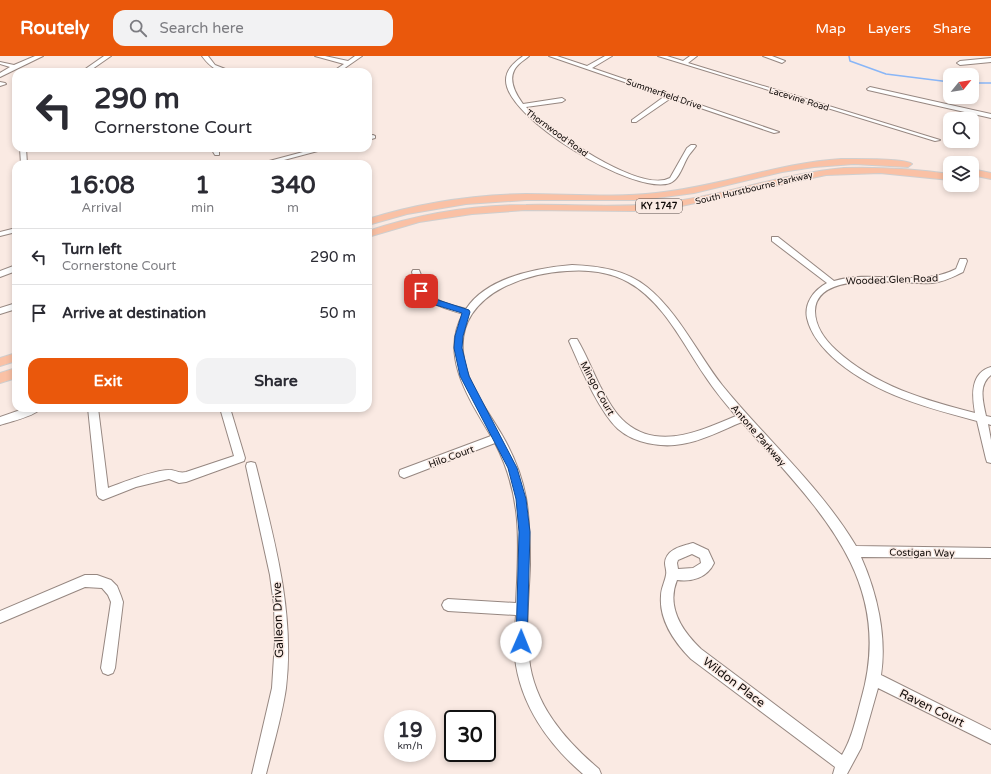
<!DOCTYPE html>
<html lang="en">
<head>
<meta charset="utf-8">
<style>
	body { margin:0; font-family:"Varela Round",sans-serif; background:#f2f2f3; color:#2b2b33; height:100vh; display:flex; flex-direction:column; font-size:15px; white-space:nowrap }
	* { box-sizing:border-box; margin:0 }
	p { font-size:13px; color:#7c7c81 }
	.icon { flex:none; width:22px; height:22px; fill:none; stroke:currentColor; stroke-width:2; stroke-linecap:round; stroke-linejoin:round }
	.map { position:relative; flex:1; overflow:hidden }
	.details { position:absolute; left:12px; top:104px; width:360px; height:252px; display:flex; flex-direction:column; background:#fff; border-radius:12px; box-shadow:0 2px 6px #0003 }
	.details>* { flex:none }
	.hud { position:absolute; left:12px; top:12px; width:360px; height:84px; border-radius:12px; box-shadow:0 2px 6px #0003; background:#fff; color:#2b2b33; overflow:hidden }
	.needle { width:26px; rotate:60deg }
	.controls { position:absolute; left:943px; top:12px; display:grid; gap:8px }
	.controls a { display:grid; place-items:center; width:36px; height:36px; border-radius:8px; background:#fff; box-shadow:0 2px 6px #0003; font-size:20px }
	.speed { position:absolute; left:384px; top:654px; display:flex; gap:8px; font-size:20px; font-weight:700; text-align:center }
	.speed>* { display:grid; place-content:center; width:52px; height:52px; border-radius:50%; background:#fff; box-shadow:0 2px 6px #0003; line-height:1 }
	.speed small { font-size:10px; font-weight:400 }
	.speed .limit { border:2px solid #111; border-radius:6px; background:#fff; color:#111 }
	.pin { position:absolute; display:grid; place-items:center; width:34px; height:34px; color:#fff; margin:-17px; border-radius:8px; box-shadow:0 2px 6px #0006 }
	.me { position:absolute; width:44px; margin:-22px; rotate:1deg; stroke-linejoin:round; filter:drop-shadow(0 0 3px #0008) }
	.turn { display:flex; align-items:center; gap:14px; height:84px; padding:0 16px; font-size:18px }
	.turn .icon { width:52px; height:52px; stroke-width:2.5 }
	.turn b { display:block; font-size:28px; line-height:34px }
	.eta { display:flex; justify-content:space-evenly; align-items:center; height:68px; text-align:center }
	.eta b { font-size:24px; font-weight:700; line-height:28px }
	.primary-button { display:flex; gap:8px; margin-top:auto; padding:8px 16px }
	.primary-button a { flex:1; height:46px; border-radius:12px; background:#ea580c; color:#fff; font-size:16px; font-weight:700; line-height:46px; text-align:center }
	.primary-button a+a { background:#f2f2f3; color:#2b2b33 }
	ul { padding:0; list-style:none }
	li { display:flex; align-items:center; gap:12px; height:56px; padding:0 16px; border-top:1px solid #e1e1e2 }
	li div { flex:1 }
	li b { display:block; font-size:15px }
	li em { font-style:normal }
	header { display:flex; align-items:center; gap:24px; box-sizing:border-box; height:56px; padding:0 20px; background:#ea580c; color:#fff }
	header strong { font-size:19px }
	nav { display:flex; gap:22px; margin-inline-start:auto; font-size:14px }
	.search { width:280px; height:36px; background:#f2f2f3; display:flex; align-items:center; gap:10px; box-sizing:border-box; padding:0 14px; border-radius:12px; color:#7c7c81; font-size:15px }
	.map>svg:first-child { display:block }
</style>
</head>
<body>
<header>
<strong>Routely</strong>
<div class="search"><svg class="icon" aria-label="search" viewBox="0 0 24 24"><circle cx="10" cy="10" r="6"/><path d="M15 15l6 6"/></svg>Search here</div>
<nav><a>Map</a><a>Layers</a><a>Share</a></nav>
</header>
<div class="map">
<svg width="991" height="718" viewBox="0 0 991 718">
	<rect width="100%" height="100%" fill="#faeae3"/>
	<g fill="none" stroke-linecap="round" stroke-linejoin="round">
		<g stroke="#89b6f7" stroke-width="1.5">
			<polyline points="849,0 850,5 886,18 950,26"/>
			<polyline points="972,27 991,27"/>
		</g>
		<defs>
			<g id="minor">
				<polygon points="35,0 43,0 0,21 0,17 10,11 0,8 0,6 14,9"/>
				<polygon points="104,0 111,0 88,16 81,16"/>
				<path d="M202 0H208L215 9 233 16C217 16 211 12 202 0Z"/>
				<polygon points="315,0 325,0 348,5 355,0 362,0 339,16 332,16 344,8"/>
				<path d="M523 0H529C526 3 522 5 519 8 506 20 514 36 523 48L562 42 565 44 562 46 526 51C547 73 640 138 670 122L687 92 691 89H695L696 90C694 93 691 96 689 99 683 108 680 123 670 127 635 140 505 62 506 24 506 13 515 6 523 0Z"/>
				<polygon points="549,0 557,0 587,10 605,0 612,0 592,12 779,76 774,77 671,42 636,66 632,66 632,64 665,40"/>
				<polygon points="658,0 667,0 683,5 690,0 697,0 688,7 940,84 935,85"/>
				<polygon points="763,0 772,0 785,5 782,7"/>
				<polygon points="991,2 991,6 960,9 957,7 960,5"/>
				<polygon points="0,26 5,27 6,28 0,30"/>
				<polygon points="870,31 991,58 991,62 868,34 867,33"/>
				<polygon points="373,79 375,80 375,82 368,84 368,80"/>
				<polygon points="20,92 26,92 27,108 21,108"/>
				<polygon points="214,92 221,92 219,95 219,99 215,99 212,94"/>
				<polygon points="318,92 329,92 269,108 258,108"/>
				<polygon points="16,172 16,176 0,180 0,176"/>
				<path d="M772 181H778L834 225C874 213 919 232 956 213L960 203H966L967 205 963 216C953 221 943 226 932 227 905 229 816 212 815 255 815 270 825 284 836 294 875 330 925 344 975 357 972 340 970 317 991 311V319C978 329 983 346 986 360L991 361V369L988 368 991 384V407L987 406 986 403 977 365C928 352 878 339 838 306 824 294 811 280 807 262 804 247 814 234 827 227L772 185Z"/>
				<polygon points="16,209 16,215 0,221 0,215"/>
				<path d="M572 209C599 210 626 214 647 231 679 257 697 297 722 329 766 383 820 430 856 490L991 492V502L861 501C877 537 887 580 881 619L991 674V688L878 632 861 692 847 718H833L835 711 691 603C675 587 659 564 661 540 661 532 665 526 666 519 667 515 665 511 665 507 666 493 682 490 693 487L708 494 714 507C707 522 692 526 677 524 666 551 682 575 701 593L842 699C852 682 856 663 861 644 897 521 814 450 742 366 722 374 702 385 682 388 661 392 634 387 618 373 598 354 580 310 569 285L571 283H577C586 298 592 314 600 330 607 343 615 358 626 367 660 395 702 374 736 360 725 347 714 334 705 320 683 288 663 245 628 226 610 216 587 213 567 215 544 216 522 222 502 232 477 245 460 267 463 296 466 328 487 353 502 379 513 398 522 420 526 442 530 464 530 487 530 509 529 540 525 571 529 602 534 649 565 684 599 713L601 718H583C548 688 520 648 515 602 514 587 515 573 516 559L448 555 444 553 442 549 444 545 448 543 516 547C519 488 523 441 495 387L404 422 400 420 399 417 400 414 491 380C470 344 439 300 463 258 435 249 419 247 412 216L413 214H419C422 220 422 226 425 232 433 246 452 249 466 253 487 221 537 212 572 209ZM692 498 700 502 701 507 693 512 678 513 677 507 678 504Z"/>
				<polygon points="16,247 16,253 0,258 0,252"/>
				<path d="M26 352H41C36 360 9 366 0 369V361Z"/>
				<path d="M88 352H98L108 432C124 426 151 415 168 414 174 413 178 418 186 416L234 400 220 352H230L245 402 244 405 186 426 179 427 169 423 136 431 103 444 99 442 97 439Z"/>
				<path d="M251 406 255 407 256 410C274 483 295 556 286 632 282 660 273 690 266 718H252L272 632 275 585 274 549 270 519 246 410 247 407Z"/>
				<polygon points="85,519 97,519 111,524 117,530 121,540 123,546 115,612 113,617 108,619 103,617 101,612 111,546 108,539 102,532 85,531 0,567 0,555"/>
			</g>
			<g id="major">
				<path d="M841 103C853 103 906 102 912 108L908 111 854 108 814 111 782 116 694 137 642 144H526L466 148 407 158 368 169V163C419 147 472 139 526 138 570 138 613 142 656 137 719 131 778 107 841 103Z"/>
				<path d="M844 112C879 111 915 113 950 118V124L880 117 826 119 672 152 634 155 525 154 472 158 419 166 368 181V175C419 158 472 149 526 149 568 148 611 152 653 148 718 142 779 118 844 112Z"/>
				<polygon points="972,113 991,117 991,123 972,119"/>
				<polygon points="16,297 16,305 0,310 0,302"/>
				<polygon points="16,312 16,322 0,327 0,317"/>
			</g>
		</defs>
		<use href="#minor" stroke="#968781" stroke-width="2"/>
		<use href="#major" stroke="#cfcece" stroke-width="2"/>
		<use href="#minor" fill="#fff" fill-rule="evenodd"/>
		<use href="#major" fill="#fac1a5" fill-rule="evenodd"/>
	</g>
	<polygon fill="#1a73e8" stroke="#114b97" points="421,232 435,243 469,254 470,256 463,280 462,292 469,320 517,412 526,443 530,476 527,586 526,590 521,591 517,590 516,586 519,476 516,443 508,412 460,320 454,292 455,280 462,257 429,247 417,235"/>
	<g text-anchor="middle" stroke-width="3" stroke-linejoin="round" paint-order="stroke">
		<g font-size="9" fill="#0f0a08" stroke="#faeae3">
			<text transform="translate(664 38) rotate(19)" y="3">Summerfield Drive</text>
			<text transform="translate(799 43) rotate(17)" y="3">Lacevine Road</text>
			<text transform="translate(557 77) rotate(36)" y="3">Thornwood Road</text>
			<text transform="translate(754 132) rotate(-13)" y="3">South Hurstbourne Parkway</text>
		</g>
		<rect fill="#faeae3" stroke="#564d4a" stroke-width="1" x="636" y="143" width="46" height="14" rx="3"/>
		<g font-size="9" font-weight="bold" fill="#0f0a08">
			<text x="659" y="153">KY 1747</text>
		</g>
		<g font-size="10" fill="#0f0a08" stroke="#faeae3">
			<text transform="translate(892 223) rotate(-2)" y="4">Wooded Glen Road</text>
			<text transform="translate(598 332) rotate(61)" y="4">Mingo Court</text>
			<text transform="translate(759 379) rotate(49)" y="4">Antone Parkway</text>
			<text transform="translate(451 400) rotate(-20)" y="4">Hilo Court</text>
			<text transform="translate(922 496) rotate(1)" y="4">Costigan Way</text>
		</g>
		<g font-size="12" fill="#0f0a08" stroke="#faeae3">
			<text transform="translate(278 564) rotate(-92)" y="4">Galleon Drive</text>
			<text transform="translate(734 626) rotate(37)" y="4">Wildon Place</text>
			<text transform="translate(932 652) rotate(26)" y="4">Raven Court</text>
		</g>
	</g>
</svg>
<div class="controls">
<a><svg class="needle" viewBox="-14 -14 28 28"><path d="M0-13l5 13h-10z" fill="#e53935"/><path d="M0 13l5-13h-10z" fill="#7c7c81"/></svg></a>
<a><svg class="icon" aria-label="search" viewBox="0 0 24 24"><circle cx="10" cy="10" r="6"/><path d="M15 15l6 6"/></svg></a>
<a><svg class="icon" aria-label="layers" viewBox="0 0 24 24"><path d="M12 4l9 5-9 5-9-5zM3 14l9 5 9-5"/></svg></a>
</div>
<div class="speed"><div>19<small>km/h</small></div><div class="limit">30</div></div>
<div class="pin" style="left:421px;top:235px;background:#d93025"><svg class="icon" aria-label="arrive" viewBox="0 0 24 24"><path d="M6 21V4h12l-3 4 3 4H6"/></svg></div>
<svg class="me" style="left:521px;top:586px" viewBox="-20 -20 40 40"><circle r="19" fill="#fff"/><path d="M0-13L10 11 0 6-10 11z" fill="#1a73e8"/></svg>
<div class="hud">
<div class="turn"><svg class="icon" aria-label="left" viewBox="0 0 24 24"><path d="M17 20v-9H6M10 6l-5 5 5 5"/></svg><div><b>290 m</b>Cornerstone Court</div></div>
</div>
<section class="details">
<div class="eta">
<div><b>16:08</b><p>Arrival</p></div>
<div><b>1</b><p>min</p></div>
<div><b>340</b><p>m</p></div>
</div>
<ul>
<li><svg class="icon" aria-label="left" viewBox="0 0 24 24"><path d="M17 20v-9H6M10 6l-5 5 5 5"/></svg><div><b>Turn left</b><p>Cornerstone Court</p></div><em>290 m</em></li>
<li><svg class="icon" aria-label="arrive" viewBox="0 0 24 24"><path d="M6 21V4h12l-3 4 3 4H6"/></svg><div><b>Arrive at destination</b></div><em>50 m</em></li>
</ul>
<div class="primary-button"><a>Exit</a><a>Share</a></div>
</section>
</div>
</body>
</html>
